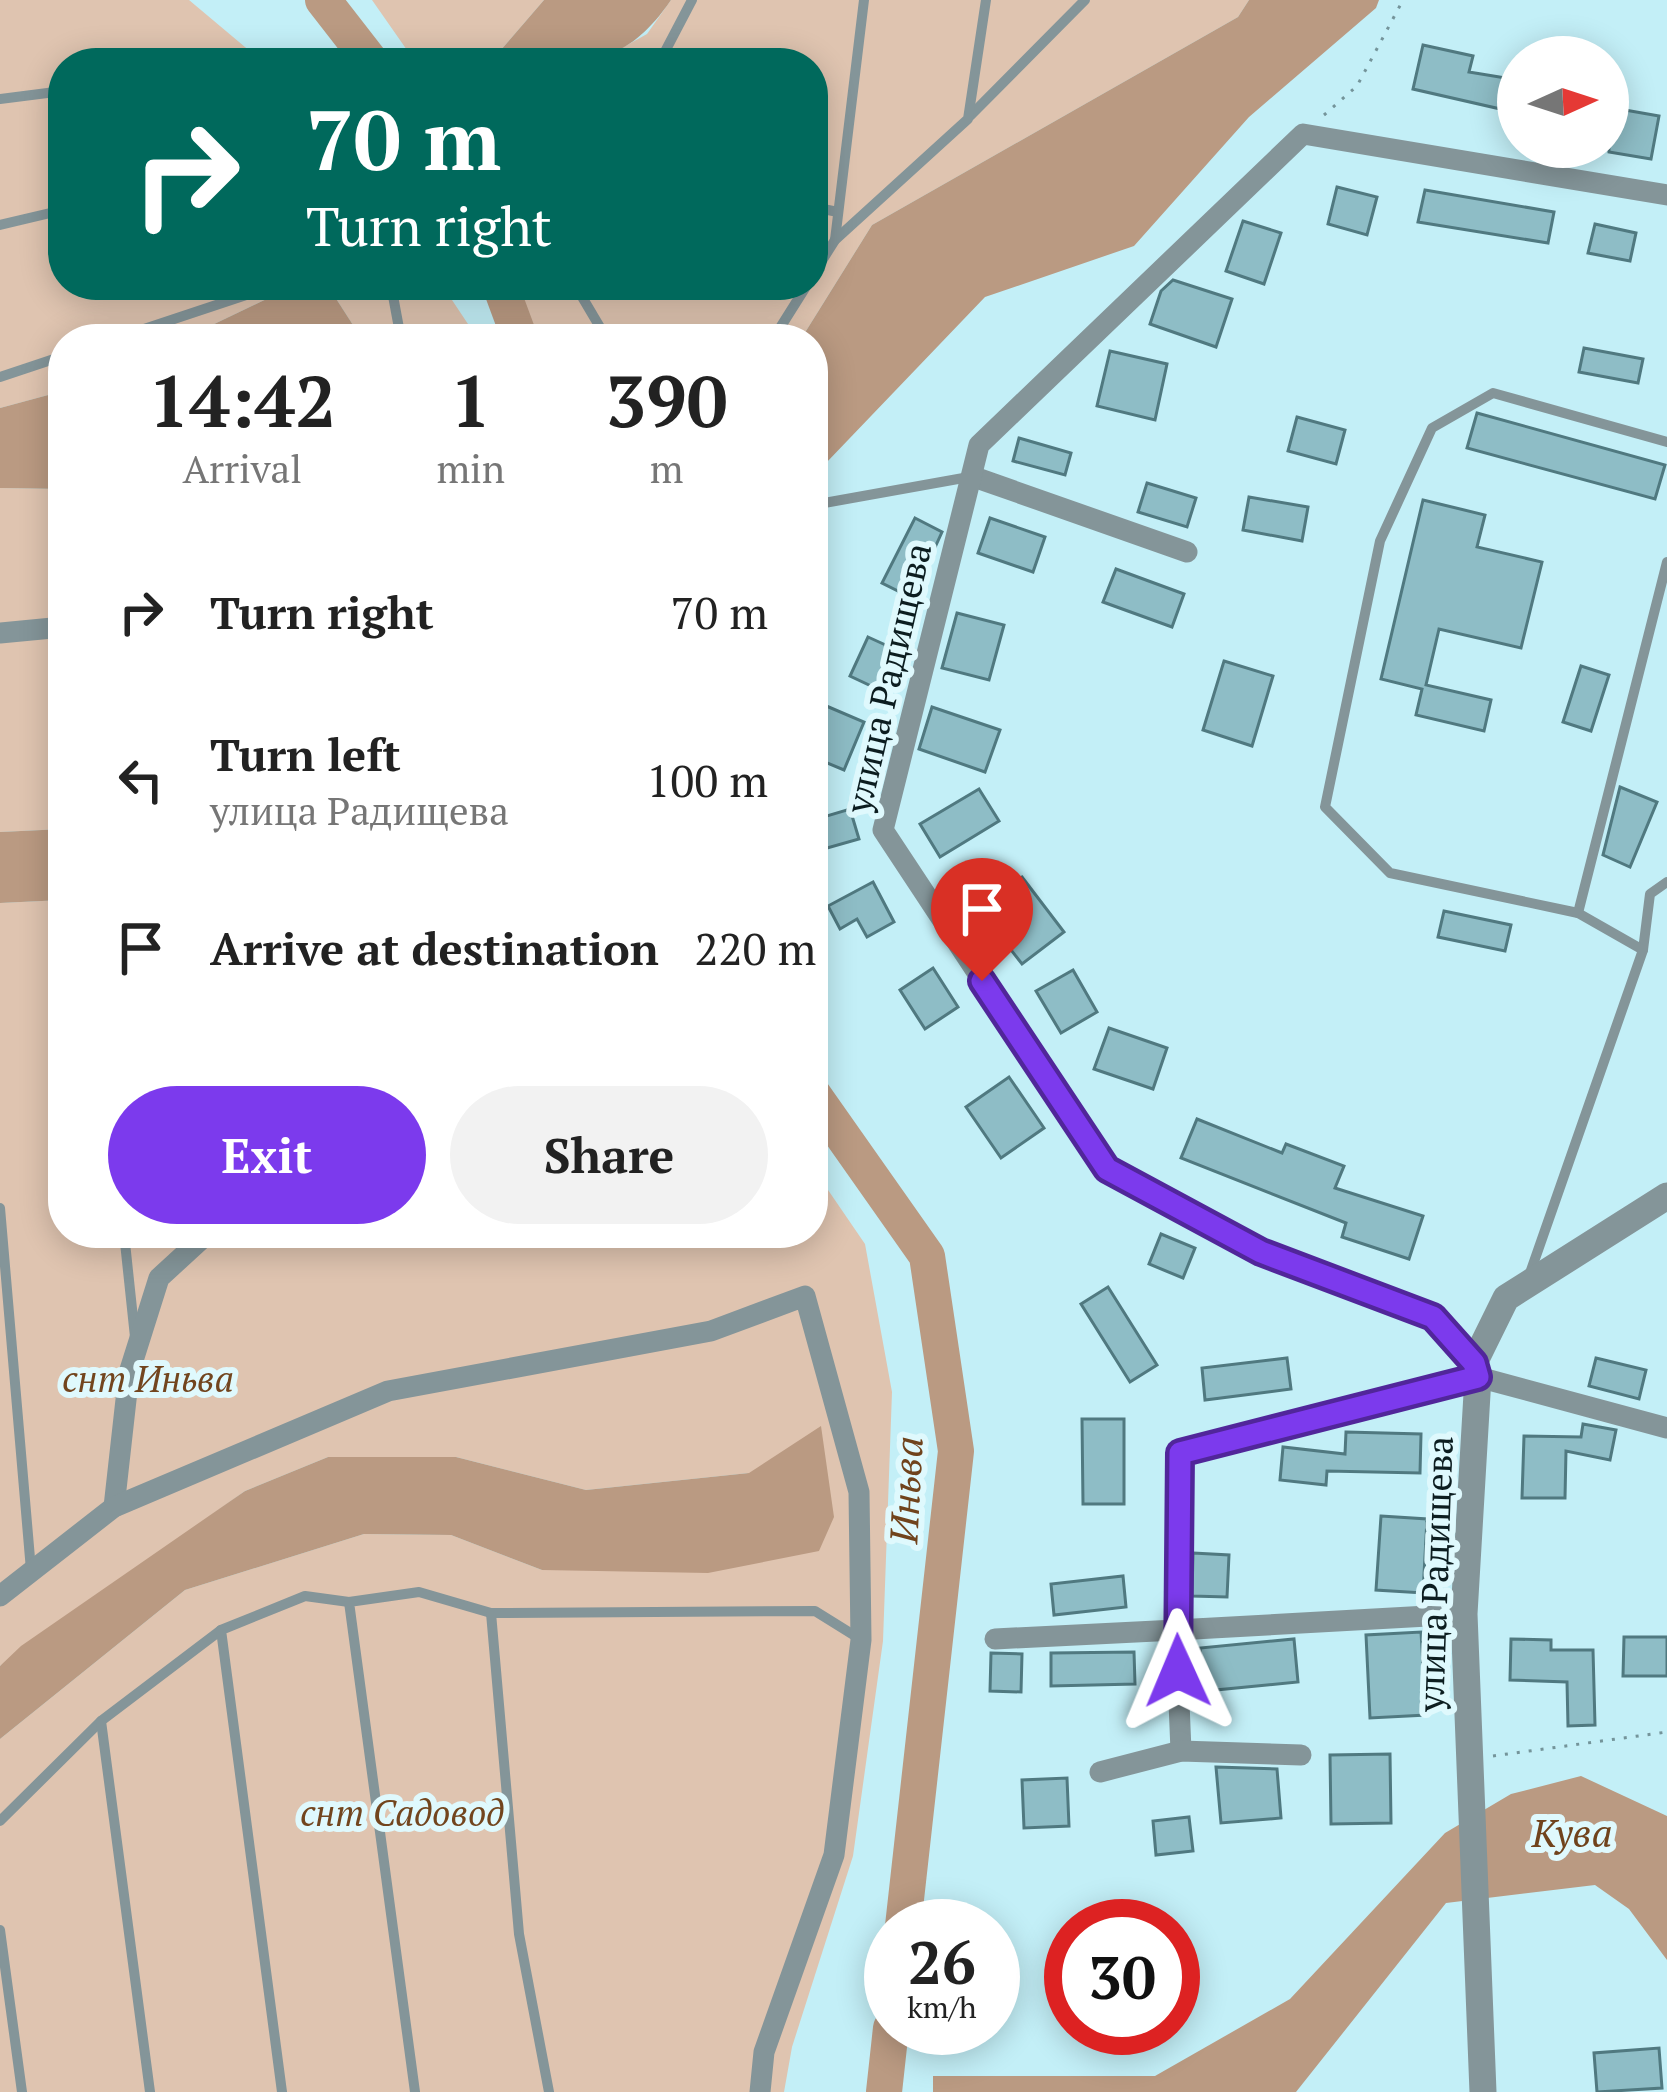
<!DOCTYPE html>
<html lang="en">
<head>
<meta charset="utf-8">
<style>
	body { margin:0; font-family:"PT Serif",serif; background:#f2f2f2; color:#222; height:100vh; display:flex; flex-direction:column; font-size:45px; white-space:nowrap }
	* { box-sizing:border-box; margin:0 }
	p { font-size:39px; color:#767676 }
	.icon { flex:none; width:66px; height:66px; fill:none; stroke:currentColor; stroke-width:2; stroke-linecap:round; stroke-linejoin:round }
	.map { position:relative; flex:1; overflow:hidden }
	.details { position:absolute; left:48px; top:324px; width:780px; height:924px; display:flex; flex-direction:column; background:#fff; border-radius:48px; box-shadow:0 6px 30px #0003 }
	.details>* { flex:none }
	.top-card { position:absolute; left:48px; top:48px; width:780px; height:252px; border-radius:48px; box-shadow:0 6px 30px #0003; background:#00695c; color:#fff; overflow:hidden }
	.needle { width:78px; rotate:87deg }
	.tools { position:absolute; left:1497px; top:36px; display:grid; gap:24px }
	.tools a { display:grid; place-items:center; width:132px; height:132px; border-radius:50%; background:#fff; box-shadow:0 6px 30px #0003; font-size:60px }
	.speed { position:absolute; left:864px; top:1899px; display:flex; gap:24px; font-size:60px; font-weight:700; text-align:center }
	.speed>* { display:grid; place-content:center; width:156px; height:156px; border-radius:50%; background:#fff; box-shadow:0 6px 30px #0003; line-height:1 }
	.speed small { font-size:30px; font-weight:400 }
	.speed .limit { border:18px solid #d22; background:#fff; color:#111 }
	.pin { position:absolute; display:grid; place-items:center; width:102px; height:102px; color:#fff; margin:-123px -51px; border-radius:50% 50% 50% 0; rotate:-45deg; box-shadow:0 0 12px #0007 }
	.pin .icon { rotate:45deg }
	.me { position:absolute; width:132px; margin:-66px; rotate:359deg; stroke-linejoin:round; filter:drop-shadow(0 0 9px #0008) }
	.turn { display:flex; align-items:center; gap:42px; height:252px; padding:0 60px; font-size:54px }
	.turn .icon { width:156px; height:156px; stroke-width:2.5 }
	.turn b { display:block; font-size:84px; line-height:102px }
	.eta { display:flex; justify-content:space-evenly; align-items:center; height:204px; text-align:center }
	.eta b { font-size:72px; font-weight:800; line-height:84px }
	.primary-button { display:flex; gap:24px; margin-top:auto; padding:24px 60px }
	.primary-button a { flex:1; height:138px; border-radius:72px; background:#7c3aed; color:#fff; font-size:48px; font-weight:800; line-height:138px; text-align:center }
	.primary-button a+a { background:#f2f2f2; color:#222 }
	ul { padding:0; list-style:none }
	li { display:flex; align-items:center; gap:36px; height:168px; padding:0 60px }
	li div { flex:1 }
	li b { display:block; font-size:45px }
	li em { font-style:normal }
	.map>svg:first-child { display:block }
</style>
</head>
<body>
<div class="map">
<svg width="1667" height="2092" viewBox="0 0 1667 2092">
	<rect width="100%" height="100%" fill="#c3eff7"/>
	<g fill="#dfc4b0">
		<polygon points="0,0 189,0 264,63 63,63 63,285 442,285 478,339 362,339 335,297 277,294 183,339 63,339 63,391 0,408"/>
		<polygon points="372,0 544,0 500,51 511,63 416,63"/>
		<polygon points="671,0 1249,0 1238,17 872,225 801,339 533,339 513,285 813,285 813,63 595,63 647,34"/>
		<polygon points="0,488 63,489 63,829 0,832"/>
		<polygon points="63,900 63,1233 813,1233 813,1168 865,1244 892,1392 883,1641 853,1856 792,2047 784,2092 0,2092 0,1739 185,1590 364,1534 451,1535 542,1570 749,1473 586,1490 456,1457 328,1457 245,1491 0,1666 0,903"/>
	</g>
	<g fill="#ba9a82">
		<path d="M544 0H671C625 67 586 63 511 63L500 51Z"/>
		<polygon points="1249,0 1379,0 1376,8 1249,117 1134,246 985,297 826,463 813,459 813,339 801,339 872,225 1238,17"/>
		<polygon points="277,294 335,297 362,339 183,339"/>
		<polygon points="63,391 63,489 0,488 0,408"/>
		<polygon points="63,829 63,900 0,903 0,832"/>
		<polygon points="821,1426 834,1517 819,1551 708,1573 542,1570 451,1535 364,1534 185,1590 0,1739 0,1666 21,1646 245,1491 328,1457 456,1457 586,1490 749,1473"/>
		<polygon points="1581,1776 1667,1816 1667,1960 1629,1909 1595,1885 1446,1903 1296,2092 933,2092 933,2076 1155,2076 1290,1999 1445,1833 1511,1794"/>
	</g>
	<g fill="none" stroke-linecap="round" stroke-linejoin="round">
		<g stroke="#ba9a82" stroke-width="36">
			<polyline points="323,0 372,63"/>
			<polyline points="500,285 520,339"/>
			<polyline points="813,1094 927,1256 956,1451 903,1926"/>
			<polyline points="884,2092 891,2028"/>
		</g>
	</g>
	<g fill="#8ebdc6" stroke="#507980" stroke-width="3">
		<polygon points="1423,45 1473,56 1469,72 1518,80 1518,113 1413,89"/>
		<polygon points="1608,107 1659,116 1651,159 1609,152"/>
		<polygon points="1337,187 1377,197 1367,235 1328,224"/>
		<polygon points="1425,190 1554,212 1548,243 1418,222"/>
		<polygon points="1243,221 1281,233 1264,284 1226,271"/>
		<polygon points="1595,224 1636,233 1630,261 1588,253"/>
		<polygon points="1173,280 1232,299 1216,347 1150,324 1161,291"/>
		<polygon points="1584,348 1643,359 1638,383 1579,372"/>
		<polygon points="1110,351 1167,364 1155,420 1097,406"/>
		<polygon points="1477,413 1665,465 1655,499 1467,448"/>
		<polygon points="1297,417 1345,430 1336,464 1288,451"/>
		<polygon points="1019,438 1071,453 1065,475 1013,461"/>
		<polygon points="1147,483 1196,498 1187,527 1138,512"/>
		<polygon points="1249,497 1308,507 1302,541 1243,530"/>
		<polygon points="1423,500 1485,515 1477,547 1542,562 1521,648 1439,629 1426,685 1491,700 1484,731 1416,715 1422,689 1381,679"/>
		<polygon points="915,518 942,532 912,598 882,583"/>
		<polygon points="990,518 1045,537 1033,572 978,553"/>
		<polygon points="1116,569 1184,594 1172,627 1103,602"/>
		<polygon points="957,613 1004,625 989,680 942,668"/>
		<polygon points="868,637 903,653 884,692 850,676"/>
		<polygon points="1224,661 1273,676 1252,746 1203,730"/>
		<polygon points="1581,666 1609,675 1591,731 1563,722"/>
		<polygon points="824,705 864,722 844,770 813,757 813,730"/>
		<polygon points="932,707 1000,730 985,772 919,749"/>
		<polygon points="1620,787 1657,802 1630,867 1603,855"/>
		<polygon points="979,789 999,821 940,857 920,824"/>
		<polygon points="850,809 859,839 813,852 813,820"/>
		<polygon points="1022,877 1064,932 1022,964 980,910"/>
		<polygon points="873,882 894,922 867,937 857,919 840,929 828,906"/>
		<polygon points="1444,911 1511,925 1505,951 1438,937"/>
		<polygon points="933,968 958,1007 925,1029 900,990"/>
		<polygon points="1073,970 1097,1012 1061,1033 1036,991"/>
		<polygon points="1109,1028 1167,1048 1153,1089 1094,1069"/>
		<polygon points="1009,1077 1044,1128 1001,1158 966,1107"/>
		<polygon points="1197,1119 1282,1153 1286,1144 1344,1166 1335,1188 1423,1216 1409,1259 1342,1237 1346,1223 1181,1158"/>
		<polygon points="1161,1234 1195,1248 1183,1278 1149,1264"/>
		<polygon points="1108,1287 1157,1365 1130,1382 1081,1304"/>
		<polygon points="1287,1358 1291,1389 1205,1400 1202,1368"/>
		<polygon points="1596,1358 1646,1370 1639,1399 1589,1386"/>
		<polygon points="1082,1419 1124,1419 1124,1504 1083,1504"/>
		<polygon points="1583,1424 1616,1430 1610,1460 1566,1451 1565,1498 1522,1498 1524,1436 1581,1437"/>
		<polygon points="1346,1432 1421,1434 1420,1473 1327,1471 1326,1485 1280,1480 1283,1447 1345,1454"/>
		<polygon points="1381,1516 1427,1519 1423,1593 1376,1590"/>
		<polygon points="1193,1553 1229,1555 1227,1597 1192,1596"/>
		<polygon points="1123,1576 1126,1607 1054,1615 1051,1584"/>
		<polygon points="1421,1632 1426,1715 1370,1718 1366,1635"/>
		<polygon points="1624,1637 1667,1637 1667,1676 1623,1676"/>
		<polygon points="1294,1639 1298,1682 1205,1691 1200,1648"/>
		<polygon points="1511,1639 1551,1640 1551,1650 1593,1650 1595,1725 1568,1726 1567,1682 1510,1680"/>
		<polygon points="1134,1652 1135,1684 1051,1686 1051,1653"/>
		<polygon points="991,1653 1022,1654 1021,1692 990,1691"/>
		<polygon points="1390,1754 1391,1823 1331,1824 1330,1755"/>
		<polygon points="1216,1767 1277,1769 1281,1818 1221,1823"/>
		<polygon points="1067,1778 1069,1826 1024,1828 1022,1780"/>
		<polygon points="1189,1817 1193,1851 1156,1855 1153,1821"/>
		<polygon points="1659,2048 1662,2088 1597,2092 1594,2053"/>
	</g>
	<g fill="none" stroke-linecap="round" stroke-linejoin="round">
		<g stroke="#74949a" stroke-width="3" stroke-dasharray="3 9" stroke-linecap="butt">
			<polyline points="1324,115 1357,86 1403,0"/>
			<polyline points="1493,1756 1667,1732"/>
		</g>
		<g stroke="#849599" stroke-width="10">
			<polyline points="659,63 692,0"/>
			<polyline points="0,99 63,91"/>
			<polyline points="970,116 1085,0"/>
			<polyline points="813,207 838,212"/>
			<polyline points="0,225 63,210"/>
			<polyline points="835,240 864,0"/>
			<polyline points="813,275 835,240 968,119 986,0"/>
			<polyline points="391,285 401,339"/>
			<polyline points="575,285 607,339"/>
			<polyline points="114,339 276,285"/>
			<polyline points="773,339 807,285"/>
			<polyline points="0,377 63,356"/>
			<polyline points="813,505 969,477"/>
			<polyline points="1578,913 1667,562"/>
			<polyline points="1643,950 1650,894 1667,882"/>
			<polyline points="0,1208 31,1570"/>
			<polyline points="124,1233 135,1337"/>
			<polyline points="1529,1276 1643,950 1578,913 1390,873 1325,807 1380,541 1432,428 1493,393 1667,442"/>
			<polyline points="0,1821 101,1721"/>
			<polyline points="0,1930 22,2092"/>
			<polyline points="150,2092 101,1721 221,1630"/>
			<polyline points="282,2092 221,1630 305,1596 349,1602"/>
			<polyline points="415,2092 349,1602 419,1592 491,1613"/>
			<polyline points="549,2092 519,1934 491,1613 815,1611 860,1639"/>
		</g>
		<g stroke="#849599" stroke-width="21">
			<polyline points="974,477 1187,552"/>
			<polyline points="0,633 63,627"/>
			<polyline points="1474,1363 1433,1317 1261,1253 1107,1169 883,830 979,445 1303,134 1667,195"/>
			<polyline points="114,1507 129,1373 159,1278 208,1233"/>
			<polyline points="0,1596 114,1507 388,1391 711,1331 805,1296 859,1492 861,1640 834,1855 764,2052 760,2092"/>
			<polyline points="1464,1614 1176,1630 1180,1453 1478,1377 1667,1428"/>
			<polyline points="995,1639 1176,1630 1181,1751"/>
			<polyline points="1100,1772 1181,1751 1301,1755"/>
		</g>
		<polyline stroke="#849599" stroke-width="27" points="1483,2092 1464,1614 1478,1377 1474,1363 1506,1298 1667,1196"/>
	</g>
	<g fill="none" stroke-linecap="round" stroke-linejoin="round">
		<defs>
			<polyline id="route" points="982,981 1107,1169 1261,1252 1433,1317 1474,1363 1478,1377 1180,1453 1178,1671"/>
		</defs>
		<use href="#route" stroke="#51269a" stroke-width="30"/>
		<use href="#route" stroke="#7c3aed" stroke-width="21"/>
	</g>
	<g text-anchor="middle" stroke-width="12" stroke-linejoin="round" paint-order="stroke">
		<g font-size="36" fill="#0c1d20" stroke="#dff9fd">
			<text transform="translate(888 678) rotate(-77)" y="13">улица Радищева</text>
			<text transform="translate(1435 1574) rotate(-88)" y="13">улица Радищева</text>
		</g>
		<g font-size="36" font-style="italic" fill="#72451e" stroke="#dff9fd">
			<text x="148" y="1392">снт Иньва</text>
			<text x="402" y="1826">снт Садовод</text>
		</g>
		<g font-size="39" font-style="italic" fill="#70431c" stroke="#dff9fd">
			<text transform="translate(906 1490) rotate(-87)" y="14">Иньва</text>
			<text x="1572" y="1847">Кува</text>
		</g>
	</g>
</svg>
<div class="tools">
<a><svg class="needle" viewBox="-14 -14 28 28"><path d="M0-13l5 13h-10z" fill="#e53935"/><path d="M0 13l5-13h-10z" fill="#767676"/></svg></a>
</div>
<div class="speed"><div>26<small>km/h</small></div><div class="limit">30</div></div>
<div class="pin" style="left:982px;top:981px;background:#d93025"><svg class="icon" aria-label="arrive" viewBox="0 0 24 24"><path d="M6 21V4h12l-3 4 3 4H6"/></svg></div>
<svg class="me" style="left:1178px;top:1671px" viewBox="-20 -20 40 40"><path d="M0-17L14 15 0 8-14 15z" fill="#7c3aed" stroke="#fff" stroke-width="4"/></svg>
<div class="top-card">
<div class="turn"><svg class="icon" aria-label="right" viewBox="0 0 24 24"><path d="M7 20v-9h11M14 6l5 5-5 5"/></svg><div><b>70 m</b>Turn right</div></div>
</div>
<section class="details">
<div class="eta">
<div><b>14:42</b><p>Arrival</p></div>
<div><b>1</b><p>min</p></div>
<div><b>390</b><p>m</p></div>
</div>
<ul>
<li><svg class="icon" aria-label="right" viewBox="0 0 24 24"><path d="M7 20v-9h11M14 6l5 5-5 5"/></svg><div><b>Turn right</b></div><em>70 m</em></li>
<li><svg class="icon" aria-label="left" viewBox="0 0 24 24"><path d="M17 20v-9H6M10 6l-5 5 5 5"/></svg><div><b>Turn left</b><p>улица Радищева</p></div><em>100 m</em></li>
<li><svg class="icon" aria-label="arrive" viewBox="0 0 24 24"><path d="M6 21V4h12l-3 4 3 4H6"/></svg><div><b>Arrive at destination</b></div><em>220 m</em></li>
</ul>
<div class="primary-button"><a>Exit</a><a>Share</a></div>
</section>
</div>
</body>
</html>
